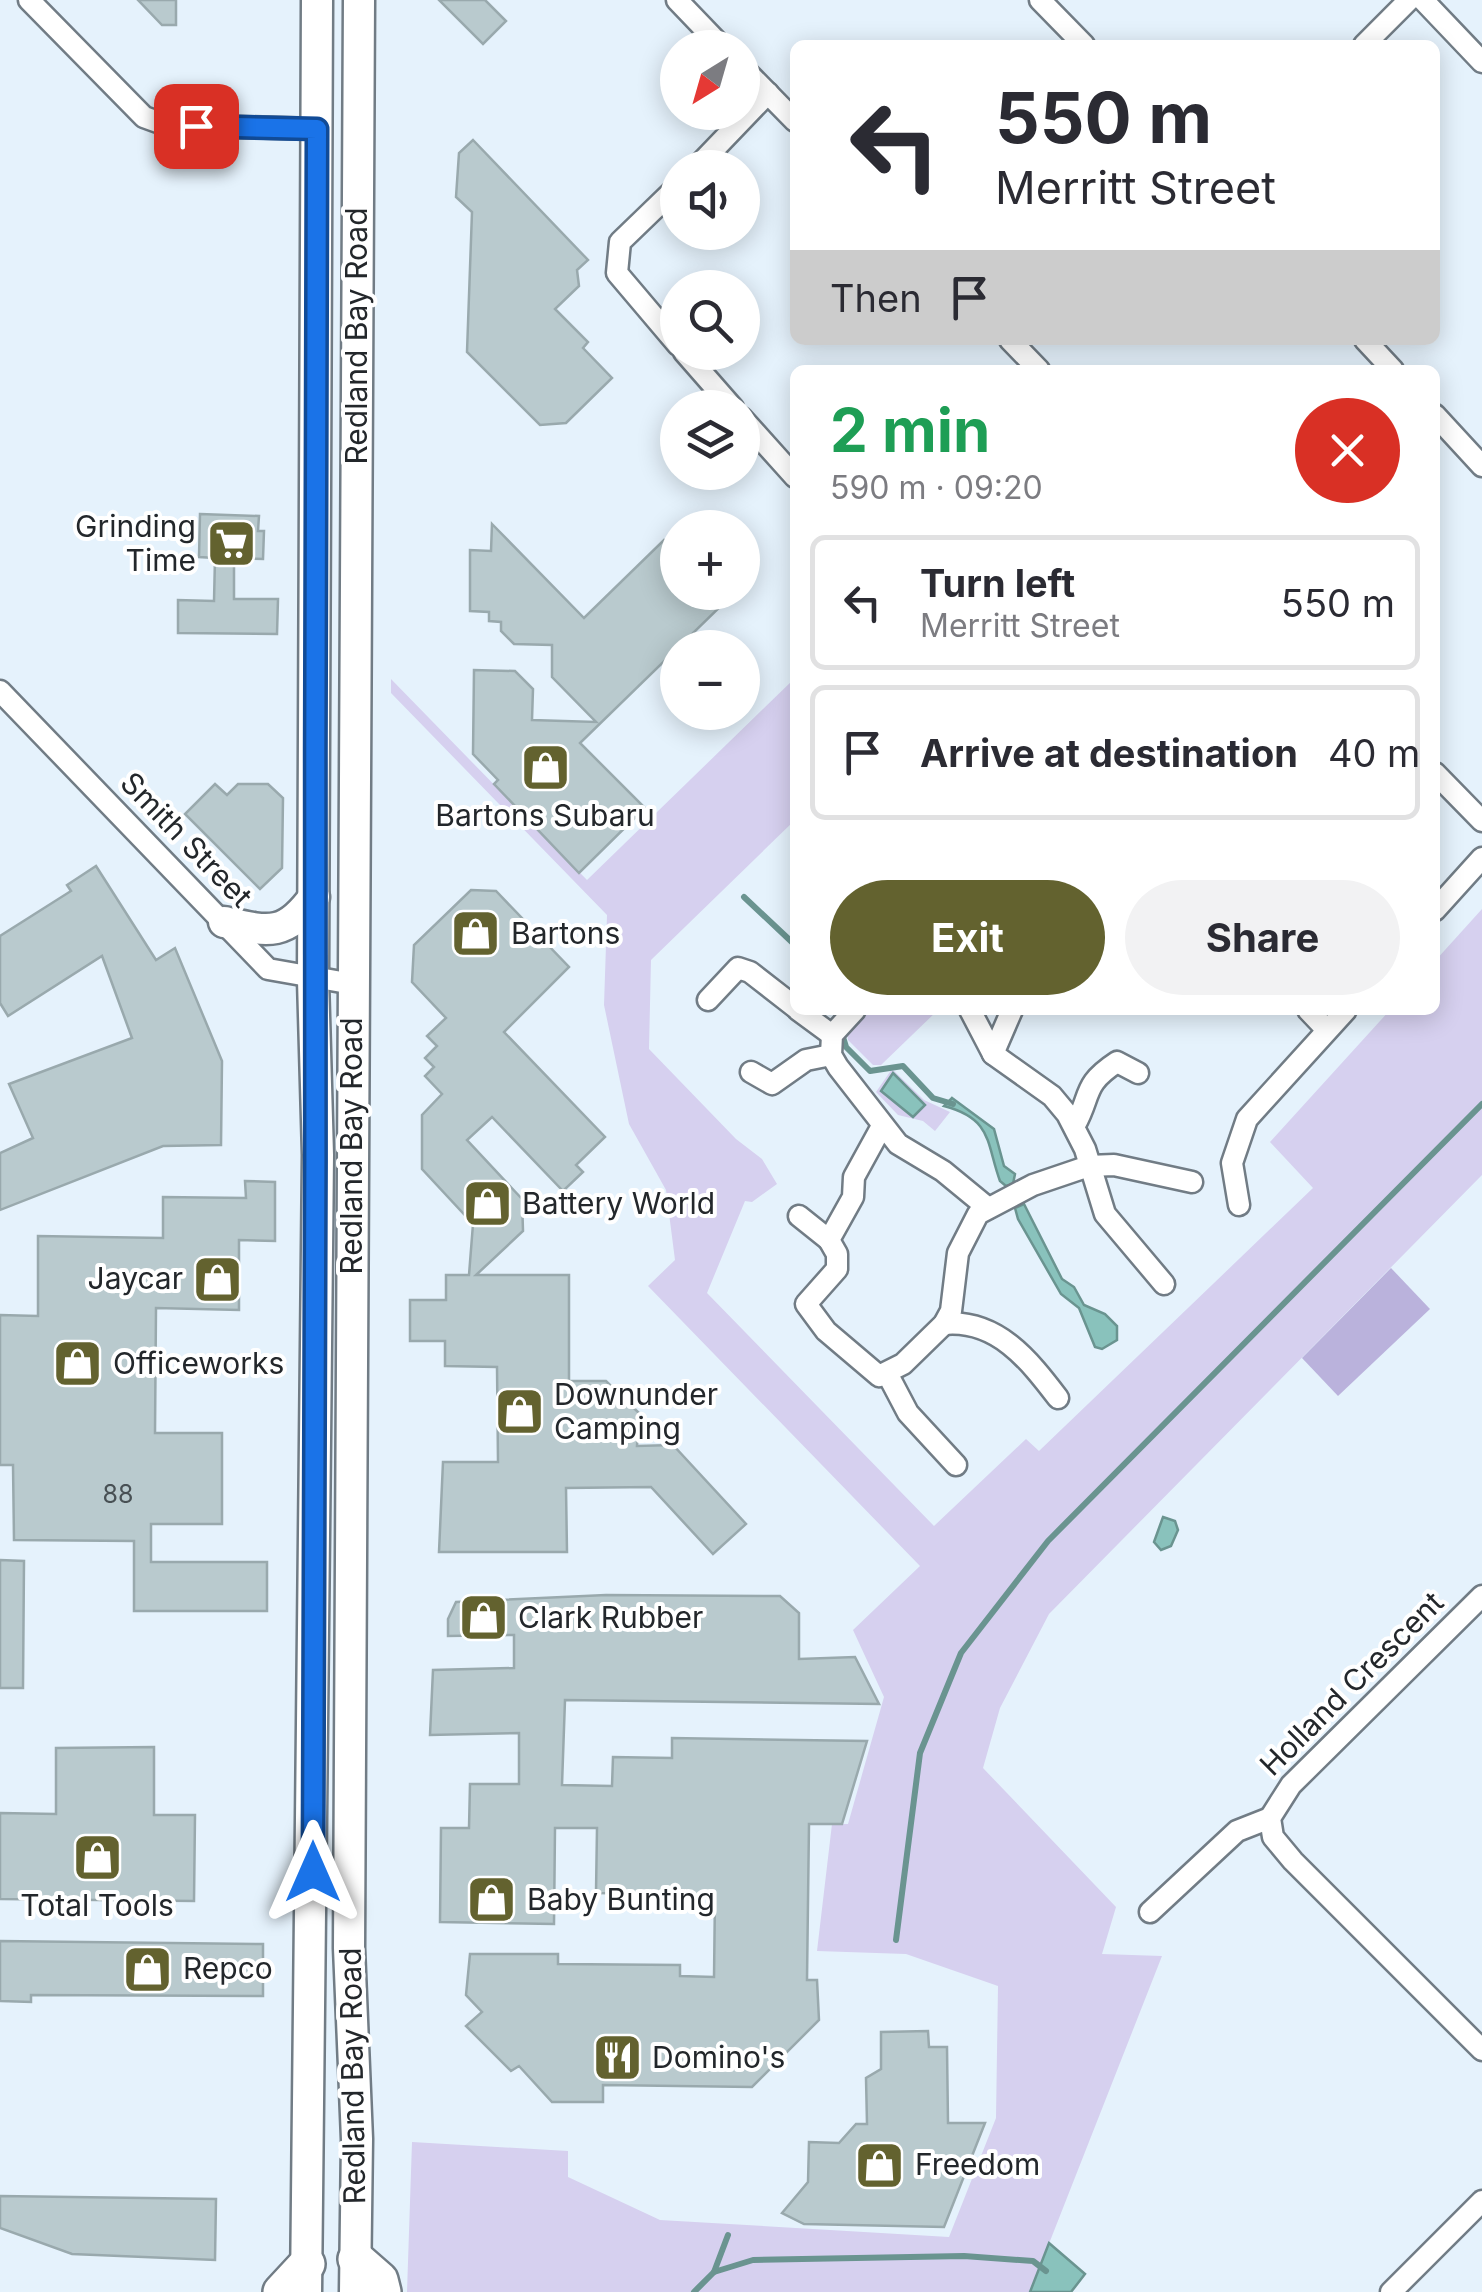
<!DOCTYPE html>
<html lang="en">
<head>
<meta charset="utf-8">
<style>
	body { margin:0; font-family:Inter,sans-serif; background:#f2f2f3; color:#2b2b33; height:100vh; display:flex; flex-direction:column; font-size:38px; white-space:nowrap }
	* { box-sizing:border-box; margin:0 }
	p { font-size:32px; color:#7c7c81 }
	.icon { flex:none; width:55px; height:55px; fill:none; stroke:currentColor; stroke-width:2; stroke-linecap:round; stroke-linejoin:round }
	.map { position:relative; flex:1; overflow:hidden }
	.details { position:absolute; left:790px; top:365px; width:650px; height:650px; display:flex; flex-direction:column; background:#fff; border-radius:15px; box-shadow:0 5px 25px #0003 }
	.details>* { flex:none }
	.banner { position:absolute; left:790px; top:40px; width:650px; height:305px; border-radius:15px; box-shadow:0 5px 25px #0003; background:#fff; color:#2b2b33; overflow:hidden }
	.needle { width:65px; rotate:217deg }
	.tools { position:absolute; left:660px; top:30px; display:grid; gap:20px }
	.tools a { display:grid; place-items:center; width:100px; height:100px; border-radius:50%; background:#fff; box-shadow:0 5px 25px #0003; font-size:50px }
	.pin { position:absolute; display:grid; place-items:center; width:85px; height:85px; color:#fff; margin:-42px; border-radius:20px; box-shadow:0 5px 15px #0006 }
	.me { position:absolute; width:110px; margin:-55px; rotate:0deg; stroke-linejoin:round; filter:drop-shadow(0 0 8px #0008) }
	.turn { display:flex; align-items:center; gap:35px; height:210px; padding:0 40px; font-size:45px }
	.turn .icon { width:130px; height:130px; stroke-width:2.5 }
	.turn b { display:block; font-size:70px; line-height:85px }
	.then { display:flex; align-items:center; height:95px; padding:0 40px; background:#0003; gap:20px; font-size:38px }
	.round { display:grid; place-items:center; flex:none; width:105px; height:105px; border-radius:52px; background:#f2f2f3 }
	.summary { display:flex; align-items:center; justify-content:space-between; height:170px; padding:0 40px }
	h1 { font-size:60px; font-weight:700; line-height:75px; color:#1e9e55 }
	.action { display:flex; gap:20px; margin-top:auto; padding:20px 40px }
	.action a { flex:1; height:115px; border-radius:60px; background:#63622f; color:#fff; font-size:40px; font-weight:700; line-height:115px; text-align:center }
	.action a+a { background:#f2f2f3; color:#2b2b33 }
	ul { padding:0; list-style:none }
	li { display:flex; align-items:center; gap:30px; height:135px; margin:0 20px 15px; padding:0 20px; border:5px solid #e1e1e2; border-radius:15px }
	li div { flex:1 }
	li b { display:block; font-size:38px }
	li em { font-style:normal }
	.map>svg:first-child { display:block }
</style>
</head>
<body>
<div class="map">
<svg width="1482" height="2292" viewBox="0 0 1482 2292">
	<rect width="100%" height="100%" fill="#e5f2fc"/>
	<g fill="#d6d0ef">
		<polygon points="795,678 795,820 651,960 649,1049 736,1139 762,1159 777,1184 752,1202 745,1201 707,1293 934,1526 1026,1439 1039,1451 1313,1188 1270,1142 1390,1010 1435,1010 1435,961 1482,909 1482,1175 1049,1614 1000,1708 983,1768 1116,1907 1102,1954 1162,1956 1030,2292 407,2292 412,2142 568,2151 568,2177 660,2220 949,2237 996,2118 998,1986 906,1954 817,1951 832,1824 848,1824 884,1697 853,1630 920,1566 648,1286 675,1260 666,1190 629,1124 604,1005 607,915 391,693 391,679 587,880"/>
		<polygon points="870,1010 938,1010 881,1065 873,1065 848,1040 847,1032"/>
		<polygon points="892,1069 924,1100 950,1112 935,1131 923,1121 898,1115 876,1092"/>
	</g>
	<polygon fill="#bab2dc" points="1391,1268 1430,1309 1338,1396 1302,1358"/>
	<g fill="#89c2bc" stroke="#6a9490" stroke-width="2.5">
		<polygon points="893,1073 925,1105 913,1117 881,1091"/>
		<path d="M952 1098 994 1129 1004 1166 1015 1174 1013 1184 1006 1186 1000 1181C986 1143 993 1119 944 1106Z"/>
		<polygon points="1024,1204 1062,1279 1074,1287 1084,1305 1105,1314 1117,1326 1117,1340 1102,1349 1095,1347 1079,1308 1061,1294 1018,1219 1015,1208"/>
		<polygon points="1163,1517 1175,1521 1178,1530 1171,1546 1161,1550 1154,1542"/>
		<polygon points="1049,2243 1085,2274 1071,2292 1030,2292"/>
	</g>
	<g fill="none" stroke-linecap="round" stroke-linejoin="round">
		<g stroke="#6a9490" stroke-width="6">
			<polyline points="744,897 795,945"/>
			<polyline points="828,1010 830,1012"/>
			<polyline points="842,1034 846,1047 870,1071 903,1066 933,1098 953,1104"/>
			<polyline points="896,1940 920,1753 961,1653 1048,1541 1482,1104"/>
			<polyline points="714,2272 753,2260 964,2256 1033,2261 1046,2271"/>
			<polyline points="694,2292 714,2272 728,2235"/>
		</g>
	</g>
	<g fill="#b9cace" stroke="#99a9ad" stroke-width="2.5">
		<polygon points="138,0 176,0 176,25 162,25"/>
		<polygon points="439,0 485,0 506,21 483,44"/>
		<polygon points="473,140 588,260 577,270 579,286 555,309 588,342 583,348 612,378 566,423 540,425 467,352 472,212 456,197 459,153"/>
		<polygon points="200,514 259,516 258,531 264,531 263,559 234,558 234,599 278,599 277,634 178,633 178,600 214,601 215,558 199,557"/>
		<polygon points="492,524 584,618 664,540 678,554 678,592 716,592 725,602 580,743 645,808 579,873 494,784 498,780 473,754 474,670 515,671 533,689 532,720 596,722 552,677 552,645 514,644 501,631 501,622 489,621 489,612 470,611 470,550 491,551"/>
		<polygon points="215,784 227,795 238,784 268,784 283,798 282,868 260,889 185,814"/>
		<polygon points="96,866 156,960 175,948 222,1061 221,1145 163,1146 0,1210 0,1153 33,1138 9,1084 132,1038 102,956 8,1016 0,1003 0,936 71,891 67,885"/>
		<polygon points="471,890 496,891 569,967 504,1032 605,1137 576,1165 583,1172 563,1191 492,1117 467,1140 522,1199 523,1231 476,1275 569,1275 569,1381 606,1381 639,1413 637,1446 673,1445 746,1524 713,1554 651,1487 566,1488 567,1552 439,1552 443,1462 498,1462 497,1367 445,1366 445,1341 410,1341 410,1300 446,1300 446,1275 469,1275 473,1224 422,1169 422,1115 442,1094 425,1076 434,1067 425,1058 437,1046 427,1036 446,1018 412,982 414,945"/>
		<polygon points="245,1181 275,1182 275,1241 239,1240 239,1310 156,1308 155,1433 222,1433 222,1524 151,1524 151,1562 267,1562 267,1611 134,1611 134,1541 14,1540 13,1465 0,1465 0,1315 38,1316 38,1236 163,1238 163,1197 246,1198"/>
		<polygon points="0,1560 24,1561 23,1688 0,1688"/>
		<polygon points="606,1595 780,1596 799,1613 799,1659 855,1657 879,1704 565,1700 562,1785 612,1786 613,1757 672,1758 672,1738 867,1741 842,1824 809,1824 807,1980 817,1980 819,2020 752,2087 603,2085 603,2102 552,2102 519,2066 511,2071 466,2026 482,2012 466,1995 470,1954 558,1954 558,1964 680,1965 680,1976 714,1977 715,1895 596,1893 597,1828 555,1828 554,1924 440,1922 441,1828 469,1828 470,1784 519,1784 519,1733 430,1735 433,1670 514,1668 514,1635 448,1636 448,1619 456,1602"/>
		<polygon points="154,1747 154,1815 195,1815 194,1901 0,1899 0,1813 56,1814 56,1748"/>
		<polygon points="0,1941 263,1944 263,1996 31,1995 31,2002 0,2001"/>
		<polygon points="928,2031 929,2047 947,2047 948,2123 985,2123 944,2227 804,2224 782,2213 808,2182 809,2142 839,2143 856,2124 867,2124 866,2078 881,2069 881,2032"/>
		<polygon points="0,2196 216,2199 215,2260 72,2254 0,2228"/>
	</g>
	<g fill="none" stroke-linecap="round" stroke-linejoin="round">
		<defs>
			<g id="street">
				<polyline points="29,0 144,117 166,125 317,129"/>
				<polyline points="677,0 723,48"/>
				<polyline points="1040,0 1084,45"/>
				<polyline points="1423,0 1482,62"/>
				<polyline points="1364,45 1409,0"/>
				<polyline points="742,67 795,121"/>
				<polyline points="696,168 768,93"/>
				<polyline points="678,186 620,242 617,273 678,345"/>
				<polyline points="1010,340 1039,370"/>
				<polyline points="1365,340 1393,370"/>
				<polyline points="684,352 733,408"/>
				<polyline points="1435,415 1482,466"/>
				<polyline points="742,418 795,477"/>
				<polyline points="0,691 268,969 353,984"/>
				<polyline points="1435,773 1482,821"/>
				<polyline points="1435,910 1482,858"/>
				<polyline points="708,1000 738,968 750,972 795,1007"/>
				<polyline points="798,1010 832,1035"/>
				<polyline points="855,1010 832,1035 831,1055 838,1067 898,1144 943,1171 988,1208"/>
				<polyline points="970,1010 993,1054 1052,1096 1067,1114 1085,1149 1105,1214 1164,1284"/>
				<polyline points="1308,1010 1327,1030"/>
				<polyline points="993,1054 1012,1010"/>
				<polyline points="751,1072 772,1084 806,1060 831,1055"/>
				<path d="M1075 1125C1092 1094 1082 1085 1117 1062L1138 1073"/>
				<polyline points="882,1126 854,1177 853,1197 829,1240 837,1254 837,1269 806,1304 826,1331 879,1376 903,1364 944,1324 951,1311 958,1253 978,1214 1033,1185 1089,1166 1114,1165 1192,1182"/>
				<polyline points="1239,1205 1232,1163 1247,1119 1346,1010"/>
				<polyline points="799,1216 829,1240"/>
				<path d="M944 1324C997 1319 1029 1360 1058 1398"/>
				<polyline points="888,1375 908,1413 956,1465"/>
				<polyline points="1482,1596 1291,1785 1270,1818 1273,1837 1293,1861 1482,2050"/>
				<polyline points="1150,1912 1237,1831 1270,1818"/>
				<polyline points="1391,2292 1482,2201"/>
			</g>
			<g id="primary">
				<path d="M224 922C269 932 285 937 314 897"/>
				<polyline points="306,2292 318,1155 313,980 317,0"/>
				<polyline points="355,2292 357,2139 349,1948 359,0"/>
			</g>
			<g id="highway">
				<polyline points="356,2259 380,2280 383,2292"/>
				<polyline points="281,2292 307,2264"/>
			</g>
		</defs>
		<use href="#street" stroke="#717c85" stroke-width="25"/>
		<use href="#primary" stroke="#717c85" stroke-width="35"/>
		<use href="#highway" stroke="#717c85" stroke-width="40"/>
		<use href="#street" stroke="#fff" stroke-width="20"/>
		<use href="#primary" stroke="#fff" stroke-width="30"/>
		<use href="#highway" stroke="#fff" stroke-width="35"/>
	</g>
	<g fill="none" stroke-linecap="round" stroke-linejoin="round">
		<defs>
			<path id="route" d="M196 126 317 129C313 710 318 1291 313 1872"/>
		</defs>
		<use href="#route" stroke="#114b97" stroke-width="25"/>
		<use href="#route" stroke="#1a73e8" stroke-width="18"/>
	</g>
	<defs>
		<symbol id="supermarket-square" viewBox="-11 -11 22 22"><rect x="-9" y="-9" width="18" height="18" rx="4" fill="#63622f" stroke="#fff"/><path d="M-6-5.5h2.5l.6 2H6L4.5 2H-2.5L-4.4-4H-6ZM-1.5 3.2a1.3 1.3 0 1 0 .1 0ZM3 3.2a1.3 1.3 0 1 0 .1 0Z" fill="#fff"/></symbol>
		<symbol id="shop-square" viewBox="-11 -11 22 22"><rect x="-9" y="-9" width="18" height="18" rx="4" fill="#63622f" stroke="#fff"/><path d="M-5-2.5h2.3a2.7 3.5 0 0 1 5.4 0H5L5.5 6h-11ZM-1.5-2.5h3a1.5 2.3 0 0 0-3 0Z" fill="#fff"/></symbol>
		<symbol id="restaurant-square" viewBox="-11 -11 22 22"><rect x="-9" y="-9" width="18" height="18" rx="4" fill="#63622f" stroke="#fff"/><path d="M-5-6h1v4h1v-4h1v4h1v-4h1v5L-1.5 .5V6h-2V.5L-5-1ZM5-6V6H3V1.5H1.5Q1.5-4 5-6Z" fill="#fff"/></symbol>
	</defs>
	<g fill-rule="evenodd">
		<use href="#supermarket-square" x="204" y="516" width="55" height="55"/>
		<use href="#shop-square" x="518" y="740" width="55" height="55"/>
		<use href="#shop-square" x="448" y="906" width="55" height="55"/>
		<use href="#shop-square" x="460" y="1176" width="55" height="55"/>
		<use href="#shop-square" x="190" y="1252" width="55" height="55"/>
		<use href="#shop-square" x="50" y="1336" width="55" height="55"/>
		<use href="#shop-square" x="492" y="1384" width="55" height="55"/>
		<use href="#shop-square" x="456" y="1590" width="55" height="55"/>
		<use href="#shop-square" x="70" y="1830" width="55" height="55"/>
		<use href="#shop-square" x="464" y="1872" width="55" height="55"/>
		<use href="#shop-square" x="120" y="1942" width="55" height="55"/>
		<use href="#restaurant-square" x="590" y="2030" width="55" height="55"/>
		<use href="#shop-square" x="852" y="2138" width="55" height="55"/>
	</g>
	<g text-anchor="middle" stroke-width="8" stroke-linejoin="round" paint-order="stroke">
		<g font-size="25" fill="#485054">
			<text x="118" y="1503">88</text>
		</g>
		<g font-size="30" fill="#23272b" stroke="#fff">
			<text transform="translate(357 336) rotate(-90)" y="10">Redland Bay Road</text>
			<text transform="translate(186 840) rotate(46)" y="10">Smith Street</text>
			<text transform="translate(352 1146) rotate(-90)" y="10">Redland Bay Road</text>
			<text transform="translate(1352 1684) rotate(-45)" y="10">Holland Crescent</text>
			<text transform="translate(353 2076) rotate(-91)" y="10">Redland Bay Road</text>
		</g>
		<g font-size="30" fill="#23272b" stroke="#fff" text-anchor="start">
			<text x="196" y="537" text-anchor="end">Grinding<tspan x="196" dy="34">Time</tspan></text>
			<text x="545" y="826" text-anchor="middle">Bartons Subaru</text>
			<text x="511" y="944">Bartons</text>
			<text x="522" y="1214">Battery World</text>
			<text x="183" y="1289" text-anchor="end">Jaycar</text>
			<text x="113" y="1374">Officeworks</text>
			<text x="554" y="1405">Downunder<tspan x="554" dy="34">Camping</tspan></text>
			<text x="518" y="1628">Clark Rubber</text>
			<text x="527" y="1910">Baby Bunting</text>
			<text x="97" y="1916" text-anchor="middle">Total Tools</text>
			<text x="183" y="1979">Repco</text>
			<text x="652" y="2068">Domino's</text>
			<text x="915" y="2175">Freedom</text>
		</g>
	</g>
</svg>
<div class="tools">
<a><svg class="needle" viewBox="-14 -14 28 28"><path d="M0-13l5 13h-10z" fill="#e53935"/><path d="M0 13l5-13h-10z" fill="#7c7c81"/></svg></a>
<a><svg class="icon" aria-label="sound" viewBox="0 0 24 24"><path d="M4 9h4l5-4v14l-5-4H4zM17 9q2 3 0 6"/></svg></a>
<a><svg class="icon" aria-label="search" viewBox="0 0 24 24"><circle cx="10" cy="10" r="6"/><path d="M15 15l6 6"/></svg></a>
<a><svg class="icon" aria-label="layers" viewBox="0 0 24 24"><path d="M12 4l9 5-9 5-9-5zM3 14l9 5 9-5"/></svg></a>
<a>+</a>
<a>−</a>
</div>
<div class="pin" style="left:196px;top:126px;background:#d93025"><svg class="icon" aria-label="arrive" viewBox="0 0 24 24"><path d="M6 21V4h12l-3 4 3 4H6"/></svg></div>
<svg class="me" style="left:313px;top:1872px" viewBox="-20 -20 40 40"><path d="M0-17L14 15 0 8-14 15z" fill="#1a73e8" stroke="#fff" stroke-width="4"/></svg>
<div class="banner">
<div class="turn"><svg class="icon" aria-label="left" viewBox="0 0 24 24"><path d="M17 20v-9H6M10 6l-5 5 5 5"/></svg><div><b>550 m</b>Merritt Street</div></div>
<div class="then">Then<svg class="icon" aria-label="arrive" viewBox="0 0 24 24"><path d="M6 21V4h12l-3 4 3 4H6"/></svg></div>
</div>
<section class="details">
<div class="summary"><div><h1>2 min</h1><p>590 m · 09:20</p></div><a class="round" style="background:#d93025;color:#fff"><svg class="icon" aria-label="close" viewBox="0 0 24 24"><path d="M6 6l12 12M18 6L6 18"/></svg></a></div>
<ul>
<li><svg class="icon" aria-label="left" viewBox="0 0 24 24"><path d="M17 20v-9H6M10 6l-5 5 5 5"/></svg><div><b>Turn left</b><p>Merritt Street</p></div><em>550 m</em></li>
<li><svg class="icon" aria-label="arrive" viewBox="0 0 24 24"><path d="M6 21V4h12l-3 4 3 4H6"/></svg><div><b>Arrive at destination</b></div><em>40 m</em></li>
</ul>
<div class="action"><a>Exit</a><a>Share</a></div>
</section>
</div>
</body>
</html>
